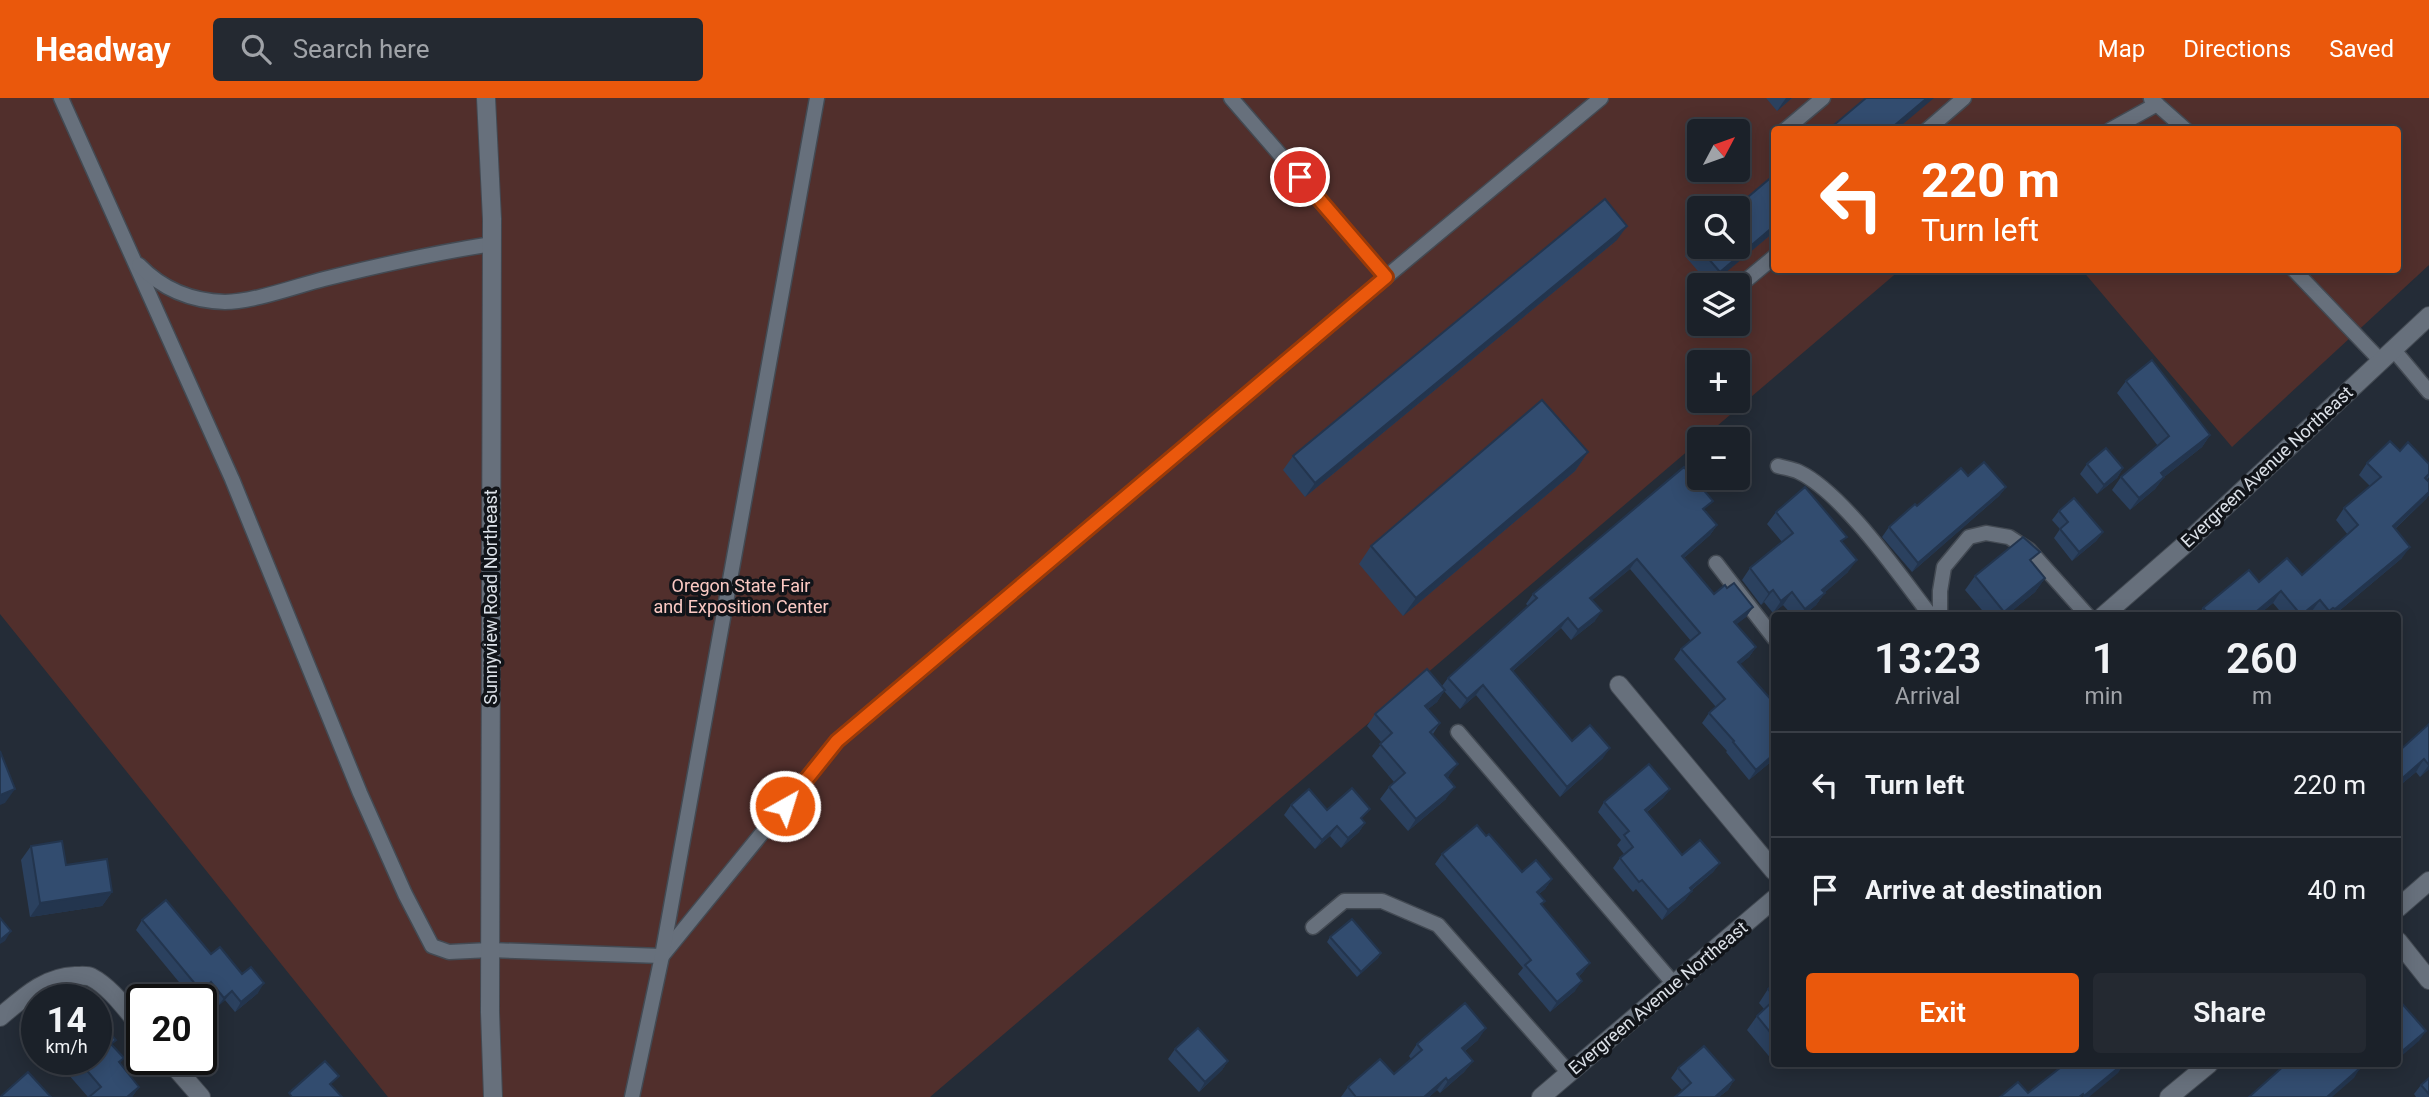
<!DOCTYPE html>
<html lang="en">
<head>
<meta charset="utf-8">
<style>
	body { margin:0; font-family:Roboto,sans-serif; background:#242931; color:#f1f3f6; height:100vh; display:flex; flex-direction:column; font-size:26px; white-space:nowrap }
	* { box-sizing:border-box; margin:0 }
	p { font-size:23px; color:#a0a3a8 }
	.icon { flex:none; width:38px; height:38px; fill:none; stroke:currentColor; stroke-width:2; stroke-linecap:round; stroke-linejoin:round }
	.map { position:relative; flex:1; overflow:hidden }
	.drawer { position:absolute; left:1771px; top:514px; width:630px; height:455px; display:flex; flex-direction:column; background:#1b2129; border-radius:7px; box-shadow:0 4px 18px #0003,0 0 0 2px #393e46 }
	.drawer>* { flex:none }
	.hud { position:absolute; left:1771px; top:28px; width:630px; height:147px; border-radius:7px; box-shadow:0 4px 18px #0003,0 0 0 2px #393e46; background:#ea580c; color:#fff; overflow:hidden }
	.needle { width:46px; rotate:49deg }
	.tools { position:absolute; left:1687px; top:21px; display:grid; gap:14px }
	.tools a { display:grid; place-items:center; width:63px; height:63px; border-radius:7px; background:#1b2129; box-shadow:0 4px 18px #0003,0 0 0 2px #393e46; font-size:35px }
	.speed { position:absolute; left:21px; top:886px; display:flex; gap:14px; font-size:35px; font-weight:700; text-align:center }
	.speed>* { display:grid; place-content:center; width:91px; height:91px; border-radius:50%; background:#1b2129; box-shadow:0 4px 18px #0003,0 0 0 2px #393e46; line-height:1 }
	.speed small { font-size:18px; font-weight:400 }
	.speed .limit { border:4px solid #111; border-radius:10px; background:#fff; color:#111 }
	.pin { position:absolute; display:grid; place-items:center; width:60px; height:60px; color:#fff; margin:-30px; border:4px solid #fff; border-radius:50%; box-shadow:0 2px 7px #0007 }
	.me { position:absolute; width:77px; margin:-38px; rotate:39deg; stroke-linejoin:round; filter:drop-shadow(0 0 5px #0008) }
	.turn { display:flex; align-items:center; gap:24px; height:147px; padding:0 35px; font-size:32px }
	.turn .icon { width:91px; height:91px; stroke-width:2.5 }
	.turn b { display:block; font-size:49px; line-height:60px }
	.eta { display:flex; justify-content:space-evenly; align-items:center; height:119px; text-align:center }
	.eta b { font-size:42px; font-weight:600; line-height:49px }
	.action { display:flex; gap:14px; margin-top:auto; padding:14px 35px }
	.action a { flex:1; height:80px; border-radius:7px; background:#ea580c; color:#fff; font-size:28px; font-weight:600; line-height:80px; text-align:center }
	.action a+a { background:#242931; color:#f1f3f6 }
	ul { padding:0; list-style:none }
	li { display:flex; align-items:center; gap:21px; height:105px; padding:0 35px; border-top:2px solid #393e46 }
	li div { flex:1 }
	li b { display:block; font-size:26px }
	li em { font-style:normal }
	header { display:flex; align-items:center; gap:42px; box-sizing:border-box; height:98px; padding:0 35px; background:#ea580c; color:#fff }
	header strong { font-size:33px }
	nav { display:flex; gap:38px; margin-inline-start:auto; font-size:24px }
	.search { width:490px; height:63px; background:#242931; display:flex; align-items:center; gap:18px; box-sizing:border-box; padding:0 24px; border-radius:7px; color:#a0a3a8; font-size:26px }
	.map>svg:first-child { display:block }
</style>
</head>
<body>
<header>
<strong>Headway</strong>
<div class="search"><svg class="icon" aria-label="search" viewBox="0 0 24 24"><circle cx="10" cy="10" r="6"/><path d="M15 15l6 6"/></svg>Search here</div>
<nav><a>Map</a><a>Directions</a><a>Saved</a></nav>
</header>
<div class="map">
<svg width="2429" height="999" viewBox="0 0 2429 999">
	<rect width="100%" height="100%" fill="#242c37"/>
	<path fill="#512f2c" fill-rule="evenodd" d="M0 0H2429V167L2232 349 2082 172H2398V32H1774V172H1900L930 999H388L0 516ZM1699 33H1738V72H1699ZM1699 110H1738V149H1699ZM1699 187H1738V226H1699ZM1699 264H1738V303H1699Z"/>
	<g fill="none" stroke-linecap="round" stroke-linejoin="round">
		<defs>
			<g id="service">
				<polyline points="61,0 232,381 360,695 405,796 432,848 449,854 490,852 662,858 837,643 1386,179 1601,0"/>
				<polyline points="1231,0 1386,179"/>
				<polyline points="2151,1 2186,32"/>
				<polyline points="1785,32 1823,0"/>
				<polyline points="1927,32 1964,0"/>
				<polyline points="2110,32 2157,6"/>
				<path d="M139 167C163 192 191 203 225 204 253 204 296 188 324 181 380 167 435 155 492 146"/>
				<polyline points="2294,172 2380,262"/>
				<polyline points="1738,189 1774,159"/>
				<polyline points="2393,251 2429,294"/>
				<path d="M1778 368C1785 370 1793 371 1799 374 1843 395 1900 478 1931 518"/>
				<polyline points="1716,465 1774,540"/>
				<polyline points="1940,518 1940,493 1944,469 1969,439 1986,435 2009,439 2029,452 2088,518"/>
				<polyline points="1458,634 1674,886"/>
				<polyline points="1313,829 1344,803 1382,803 1438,827 1569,975"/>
				<polyline points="632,999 662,858 817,0"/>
			</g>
			<g id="minor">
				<polyline points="2103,518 2182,449 2429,218"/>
				<polyline points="1619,587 1774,773"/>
				<polyline points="2398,810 2429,783"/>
				<polyline points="2398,843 2429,882"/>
				<path d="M0 919C23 900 44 879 75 878 81 878 87 877 91 879 112 890 127 913 142 930"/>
				<polyline points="168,961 201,999"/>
				<polyline points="1541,999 1774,801"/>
				<polyline points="2169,999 2209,966"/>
			</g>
			<polyline id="secondary" points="486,0 492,121 490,914 493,999"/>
		</defs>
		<use href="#service" stroke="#434a53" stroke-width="17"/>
		<use href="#minor" stroke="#434a53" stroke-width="20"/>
		<use href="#secondary" stroke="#434a53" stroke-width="20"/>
		<use href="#service" stroke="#67707c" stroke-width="14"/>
		<use href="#minor" stroke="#67707c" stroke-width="18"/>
		<use href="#secondary" stroke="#67707c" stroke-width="18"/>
	</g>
	<g fill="#2b415f">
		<polygon points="1766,0 1792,0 1777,13"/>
		<polygon points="1774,77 1774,134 1710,187 1685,158 1694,144"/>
		<polygon points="1617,142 1305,399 1283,372 1293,358"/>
		<polygon points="2126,283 2210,337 2202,349 2164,379 2155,391 2130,412 2112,392 2121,379 2158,348 2117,295"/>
		<polygon points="2400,353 2429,366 2429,379 2427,382 2429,384 2429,397 2426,401 2395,431 2402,460 2333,518 2315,518 2312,513 2306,518 2284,518 2273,505 2257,518 2197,518 2203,510 2259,484 2302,477 2348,437 2336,422 2344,410 2370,388 2359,377 2367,365"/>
		<polygon points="1588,354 1575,373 1403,518 1359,466 1371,448"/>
		<polygon points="2087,366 2123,370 2117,380 2097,396 2080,376"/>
		<polygon points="1968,378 2006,389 1999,398 1912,474 1882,439 1889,429 1917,408"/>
		<polygon points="1706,413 1717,427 1710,437 1684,460 1714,496 1727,490 1753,509 1746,519 1736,526 1756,549 1749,559 1740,566 1774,605 1774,663 1773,662 1749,682 1726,654 1727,653 1702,625 1709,615 1716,609 1674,561 1681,551 1691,543 1630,471 1592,502 1595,523 1571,542 1561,530 1513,573 1572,643 1603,660 1560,699 1476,597 1460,611 1444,593 1437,604 1428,611 1440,625 1433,636 1449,678 1447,680 1446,701 1408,733 1380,701 1389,689 1394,684 1372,658 1382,645 1367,628 1375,616 1442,588 1448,580 1528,508 1526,506 1533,496"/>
		<polygon points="2059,413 2103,434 2096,443 2072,463 2054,440 2060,431 2052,422"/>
		<polygon points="1776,414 1843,445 1848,474 1825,494 1816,507 1803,518 1793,518 1783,507 1773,515 1764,504 1761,507 1742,482 1750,470 1782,444 1767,426"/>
		<polygon points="2032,465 2045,480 2035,494 2006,518 1987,518 1965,492 1975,478"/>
		<polygon points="2429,626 2429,671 2420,679 2416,674 2398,689 2399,690 2398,692 2398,654"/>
		<polygon points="1670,691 1663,700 1647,714 1682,757 1720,765 1713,774 1692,792 1685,802 1662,822 1636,791 1633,794 1613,770 1620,760 1624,756 1617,747 1621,742 1598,714 1604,704"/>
		<polygon points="1291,707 1327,712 1363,722 1365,725 1359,734 1341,750 1330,738 1315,751 1284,717"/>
		<polygon points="1486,738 1522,774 1552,781 1545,791 1539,796 1542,807 1590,865 1583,874 1578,879 1575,893 1550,914 1518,876 1523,870 1435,766 1442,756"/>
		<polygon points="31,748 66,767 112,794 102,808 30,819 21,762"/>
		<polygon points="142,822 211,856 258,895 235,914 225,902 217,909 204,894 195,901 193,901 136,832"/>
		<polygon points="1330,839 1381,855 1378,860 1357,879 1327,844"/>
		<polygon points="1774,886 1774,962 1773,963 1747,932 1757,918 1764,911 1759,905 1768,891"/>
		<polygon points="1478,942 1465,953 1473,963 1464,974 1440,995 1437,992 1429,999 1341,999 1348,989 1394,976 1411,961 1409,958 1417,946"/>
		<polygon points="112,947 124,960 120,965 139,989 132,999 88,999 55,961 96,961"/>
		<polygon points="1175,951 1228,963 1222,972 1199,994 1168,961"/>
		<polygon points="1678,970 1734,982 1728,992 1719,999 1675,999 1682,992 1671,980"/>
		<polygon points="2429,980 2429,999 2416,999 2414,996 2421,987"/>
	</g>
	<g fill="#23354e">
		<polygon points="1786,0 1792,0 1777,13"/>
		<polygon points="1927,0 1934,0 1896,32 1889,32"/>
		<polygon points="1627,128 1617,142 1305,399 1315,385"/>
		<polygon points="1774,128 1774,134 1711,187 1720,174"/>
		<polygon points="2210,337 2202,349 2164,379 2155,391 2130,412 2139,400 2161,375"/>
		<polygon points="1588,354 1575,373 1403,518 1416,500"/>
		<polygon points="2123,370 2117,380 2097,396 2104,387"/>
		<polygon points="2006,389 1999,398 1912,474 1918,465"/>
		<polygon points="2429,394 2429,397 2426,401 2385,440 2393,428"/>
		<polygon points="1717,427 1710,437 1675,468 1682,458"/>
		<polygon points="2103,434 2096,443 2072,463 2079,454"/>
		<polygon points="2410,449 2402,460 2333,518 2330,518 2335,511"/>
		<polygon points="1637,461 1630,471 1583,510 1590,500"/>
		<polygon points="1857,462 1848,474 1814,504 1822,492"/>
		<polygon points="2045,480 2035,494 2006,518 2001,518 2004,514"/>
		<polygon points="1773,492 1764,504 1761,507 1769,495"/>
		<polygon points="2281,493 2273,505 2257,518 2251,518"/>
		<polygon points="1792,494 1783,507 1773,515 1781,503"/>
		<polygon points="1825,495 1816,507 1803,518 1800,518 1805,511"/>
		<polygon points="2320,502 2312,513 2306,518 2301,518"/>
		<polygon points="1753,509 1746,519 1727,534 1734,524"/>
		<polygon points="1602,513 1595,523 1571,542 1578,532"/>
		<polygon points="1568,520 1561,530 1504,581 1511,571"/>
		<polygon points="1756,549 1749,559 1731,574 1738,564"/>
		<polygon points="1483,587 1476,597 1460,611 1467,601"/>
		<polygon points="1445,592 1437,604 1417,620 1425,608"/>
		<polygon points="1610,650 1603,660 1560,699 1567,689"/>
		<polygon points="1774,656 1773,662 1749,682 1756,672"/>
		<polygon points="2424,661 2416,674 2398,689 2398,684"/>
		<polygon points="1458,666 1449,678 1436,689 1445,677"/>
		<polygon points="2429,667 2429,671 2420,679"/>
		<polygon points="1455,689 1446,701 1408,733 1416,721"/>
		<polygon points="15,691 5,705 0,707 0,697"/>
		<polygon points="1670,691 1663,700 1638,721 1645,712"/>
		<polygon points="1365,725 1359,734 1341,750 1348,740"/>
		<polygon points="1337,728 1330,738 1315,751 1322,742"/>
		<polygon points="1720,765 1713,774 1683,799 1690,790"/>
		<polygon points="1552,781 1545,791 1530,803 1537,794"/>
		<polygon points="1692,793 1685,802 1662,822 1668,812"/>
		<polygon points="112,794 102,808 30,819 40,805"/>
		<polygon points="11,833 5,843 0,846 0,842"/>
		<polygon points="1381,855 1378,860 1357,879 1361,874"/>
		<polygon points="1590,865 1583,874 1570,886 1577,876"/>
		<polygon points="1582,883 1575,893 1550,914 1557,904"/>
		<polygon points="211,884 204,894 195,901 201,893"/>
		<polygon points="264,885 258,895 235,914 241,904"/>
		<polygon points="232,893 225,902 217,909 224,900"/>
		<polygon points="1486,930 1478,942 1454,962 1462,950"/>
		<polygon points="2426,933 2419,943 2398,961 2401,954"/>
		<polygon points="1228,963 1222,972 1199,994 1205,984"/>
		<polygon points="1473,963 1464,974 1440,995 1448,983"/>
		<polygon points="2121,966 2124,966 2118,975 2089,999 2083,999"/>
		<polygon points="2360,970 2354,980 2332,999 2327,999"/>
		<polygon points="1446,980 1437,992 1429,999 1424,999"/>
		<polygon points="1734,982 1728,992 1719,999 1715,999"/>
		<polygon points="139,989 132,999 127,999"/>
	</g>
	<g fill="#324c6f" stroke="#23354e" stroke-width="2">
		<polygon points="1866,0 1927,0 1889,32 1828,32"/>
		<polygon points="1774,77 1774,128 1720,174 1694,144 1699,140 1699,149 1738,149 1738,110 1735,110"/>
		<polygon points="1605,101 1627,128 1315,385 1293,358"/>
		<polygon points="2152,262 2210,337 2161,375 2164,379 2139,400 2121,379 2169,338 2126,283"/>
		<polygon points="1542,302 1588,354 1416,500 1371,448"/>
		<polygon points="2390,343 2400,353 2408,344 2429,366 2429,376 2425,380 2429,384 2429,394 2393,428 2410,449 2335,511 2333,510 2329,513 2320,502 2301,517 2281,493 2251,518 2203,518 2207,514 2203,510 2249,472 2259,484 2287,460 2302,477 2358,427 2344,410 2381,379 2367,365"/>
		<polygon points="2106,350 2123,370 2104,387 2087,366"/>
		<polygon points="1984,364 2006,389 1918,465 1889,429 1915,406 1917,408 1961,370 1968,378"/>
		<polygon points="1684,369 1713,403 1703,411 1717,427 1682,458 1714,496 1725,487 1727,490 1734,485 1753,509 1734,524 1756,549 1738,564 1774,605 1774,656 1756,672 1733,644 1734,643 1709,615 1725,601 1681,551 1700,535 1637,461 1590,500 1602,513 1578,532 1568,520 1511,571 1572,643 1590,627 1610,650 1567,689 1483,587 1467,601 1448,580 1537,500 1533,496"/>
		<polygon points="1805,389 1847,439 1841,443 1857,462 1822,492 1825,495 1805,511 1792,494 1781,503 1773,492 1769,495 1750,470 1793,435 1776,414"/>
		<polygon points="2074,400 2103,434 2079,454 2060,431 2068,424 2059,413"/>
		<polygon points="2023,439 2040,454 2030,462 2045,480 2004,514 1975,478"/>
		<polygon points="1427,571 1445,592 1425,608 1440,625 1430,634 1458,666 1445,677 1455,689 1416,721 1389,689 1405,675 1380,646 1392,635 1375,616"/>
		<polygon points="2429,626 2429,667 2424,661 2398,684 2398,654"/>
		<polygon points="0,653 15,691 0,697"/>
		<polygon points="1649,666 1670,691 1645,712 1682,757 1700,742 1720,765 1690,790 1692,793 1668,812 1642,782 1639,784 1620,760 1633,749 1624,737 1629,733 1604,704"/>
		<polygon points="1352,690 1370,711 1361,720 1365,725 1348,740 1337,728 1322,742 1291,707 1309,691 1327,712"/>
		<polygon points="1477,727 1486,738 1489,736 1522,774 1536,762 1552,781 1537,794 1545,803 1541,806 1590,865 1577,876 1582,883 1557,904 1525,867 1531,862 1442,756"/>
		<polygon points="62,743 66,767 107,761 112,794 40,805 31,748"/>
		<polygon points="166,802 211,856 220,849 242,876 251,869 264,885 241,904 232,893 224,900 211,884 201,893 142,822"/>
		<polygon points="0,820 11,833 0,842"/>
		<polygon points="1352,821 1381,855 1361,874 1330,839"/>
		<polygon points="1774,886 1774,898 1768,891"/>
		<polygon points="2398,901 2426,933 2401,954 2398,950"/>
		<polygon points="1774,902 1774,939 1757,918"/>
		<polygon points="1465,905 1486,930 1462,950 1473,963 1448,983 1446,980 1424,999 1356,999 1348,989 1380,961 1394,976 1422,952 1417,946"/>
		<polygon points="96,919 116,942 111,946 124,960 119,964 139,989 127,999 89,999 101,989 77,961 96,961"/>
		<polygon points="1198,930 1228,963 1205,984 1175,951"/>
		<polygon points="1704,948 1734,982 1715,999 1675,999 1691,985 1678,970"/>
		<polygon points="325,963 339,978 330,986 342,999 292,999 289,995"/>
		<polygon points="2065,966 2123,966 2084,998 2083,996 2079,999 2000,999 2018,984 2028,995"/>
		<polygon points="2286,966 2357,966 2360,970 2327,999 2249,999"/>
		<polygon points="28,974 51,999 0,999"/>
		<polygon points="2429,980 2429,996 2421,987"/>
	</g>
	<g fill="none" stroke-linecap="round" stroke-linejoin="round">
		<defs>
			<polyline id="route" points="785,708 837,643 1386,179 1300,79"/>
		</defs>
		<use href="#route" stroke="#983908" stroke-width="18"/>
		<use href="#route" stroke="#ea580c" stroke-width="12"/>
	</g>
	<g text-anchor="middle" stroke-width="7" stroke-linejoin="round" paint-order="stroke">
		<g font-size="18" fill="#dce1e8" stroke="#111419">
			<text transform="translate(2267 369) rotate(-43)" y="6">Evergreen Avenue Northeast</text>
			<text transform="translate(491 499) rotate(-90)" y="6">Sunnyview Road Northeast</text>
			<text transform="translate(1658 900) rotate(-40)" y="6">Evergreen Avenue Northeast</text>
		</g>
		<g font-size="18" fill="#fbc9c3" stroke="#111419">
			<text x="741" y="494">Oregon State Fair<tspan x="741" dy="21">and Exposition Center</tspan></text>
		</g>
	</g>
</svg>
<div class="tools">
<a><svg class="needle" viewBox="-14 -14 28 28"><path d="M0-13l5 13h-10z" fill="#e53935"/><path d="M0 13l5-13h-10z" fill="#a0a3a8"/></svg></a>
<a><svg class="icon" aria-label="search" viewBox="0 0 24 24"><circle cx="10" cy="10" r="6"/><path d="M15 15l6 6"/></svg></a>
<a><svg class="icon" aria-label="layers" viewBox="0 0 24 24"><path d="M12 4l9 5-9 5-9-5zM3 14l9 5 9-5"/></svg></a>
<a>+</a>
<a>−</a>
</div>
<div class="speed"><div>14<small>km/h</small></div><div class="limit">20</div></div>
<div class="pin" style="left:1300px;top:79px;background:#d93025"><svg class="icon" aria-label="arrive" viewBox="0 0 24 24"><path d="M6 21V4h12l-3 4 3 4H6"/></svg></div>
<svg class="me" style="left:785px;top:708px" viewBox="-20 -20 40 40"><circle r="17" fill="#ea580c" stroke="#fff" stroke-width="3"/><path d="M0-11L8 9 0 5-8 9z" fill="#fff"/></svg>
<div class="hud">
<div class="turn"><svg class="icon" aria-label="left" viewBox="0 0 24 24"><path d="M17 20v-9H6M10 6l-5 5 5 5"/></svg><div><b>220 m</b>Turn left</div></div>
</div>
<section class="drawer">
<div class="eta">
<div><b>13:23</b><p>Arrival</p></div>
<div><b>1</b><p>min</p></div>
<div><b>260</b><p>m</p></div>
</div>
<ul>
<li><svg class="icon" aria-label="left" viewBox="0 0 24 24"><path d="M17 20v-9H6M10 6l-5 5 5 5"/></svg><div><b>Turn left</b></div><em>220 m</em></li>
<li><svg class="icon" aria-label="arrive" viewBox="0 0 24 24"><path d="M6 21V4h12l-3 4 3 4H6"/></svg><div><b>Arrive at destination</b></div><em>40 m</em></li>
</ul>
<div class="action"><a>Exit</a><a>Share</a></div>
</section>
</div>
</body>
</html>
